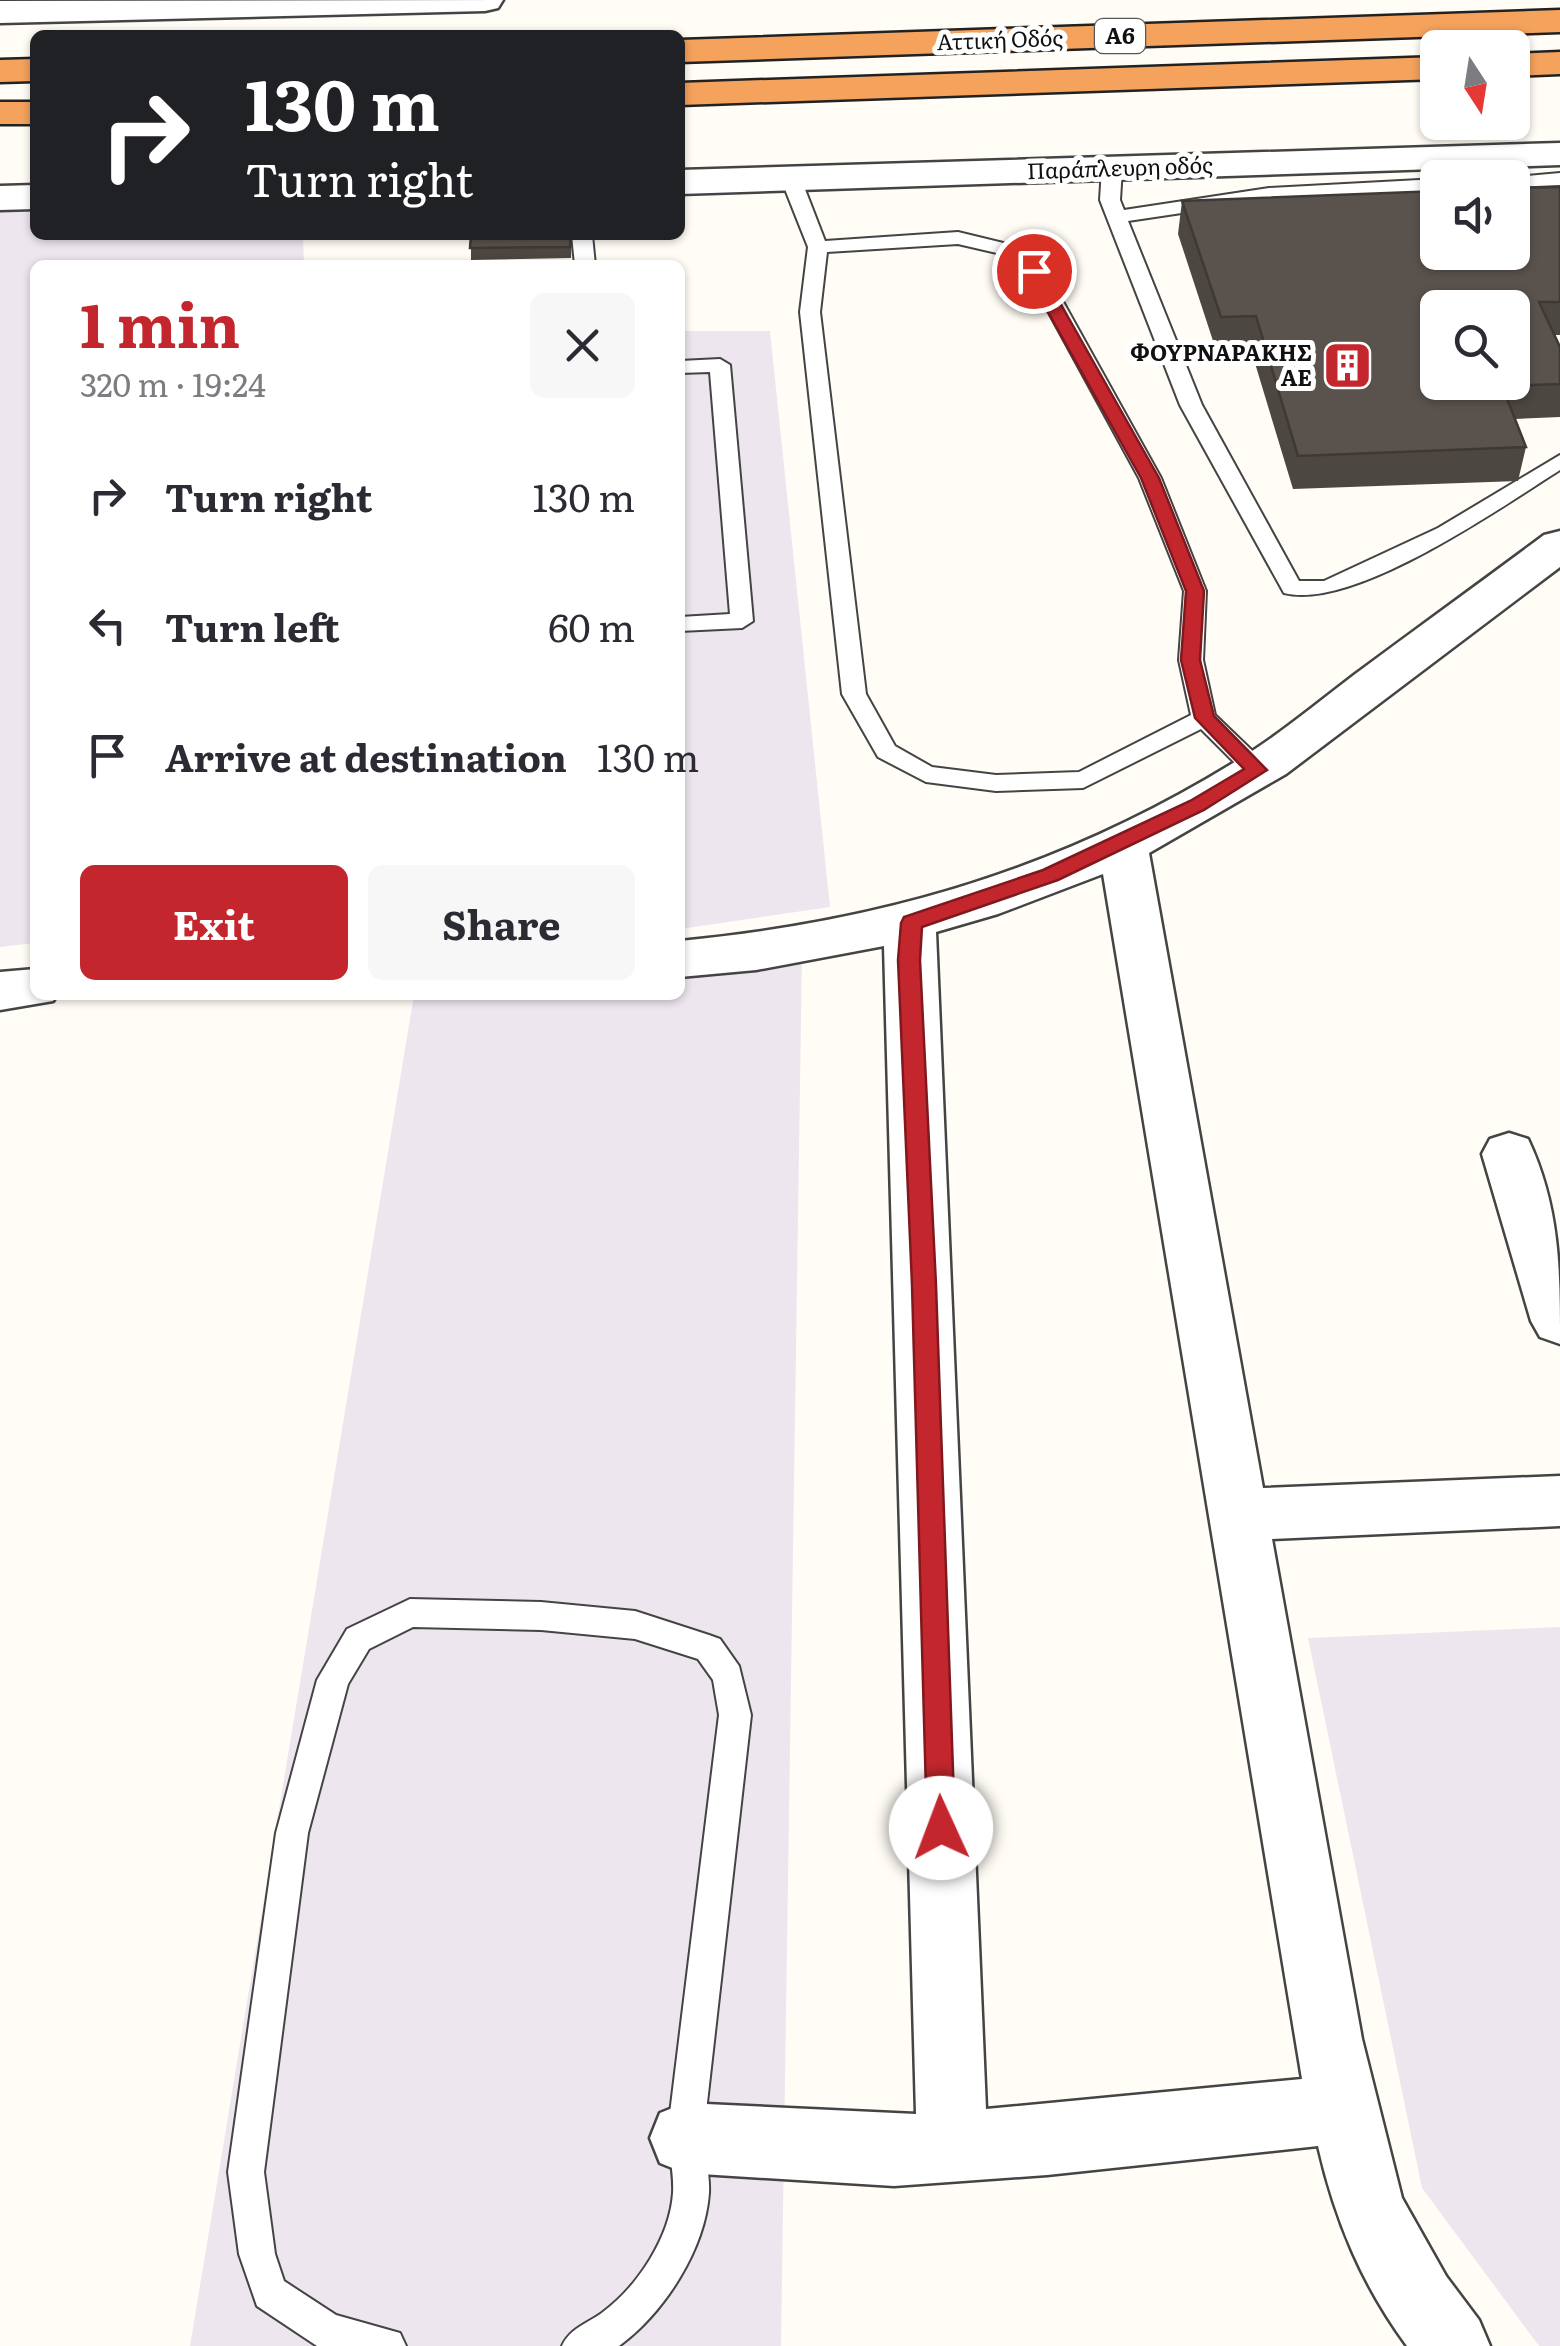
<!DOCTYPE html>
<html lang="en">
<head>
<meta charset="utf-8">
<style>
	body { margin:0; font-family:Literata,serif; background:#f7f7f7; color:#2b2b33; height:100vh; display:flex; flex-direction:column; font-size:38px; white-space:nowrap }
	* { box-sizing:border-box; margin:0 }
	p { font-size:32px; color:#7c7c81 }
	.icon { flex:none; width:55px; height:55px; fill:none; stroke:currentColor; stroke-width:2; stroke-linecap:round; stroke-linejoin:round }
	.map { position:relative; flex:1; overflow:hidden }
	.panel { position:absolute; left:30px; top:260px; width:655px; height:740px; display:flex; flex-direction:column; background:#fff; border-radius:15px; box-shadow:0 2px 8px #0004 }
	.panel>* { flex:none }
	.guide { position:absolute; left:30px; top:30px; width:655px; height:210px; border-radius:15px; box-shadow:0 2px 8px #0004; background:#202124; color:#fff; overflow:hidden }
	.needle { width:65px; rotate:168deg }
	.fabs { position:absolute; left:1420px; top:30px; display:grid; gap:20px }
	.fabs a { display:grid; place-items:center; width:110px; height:110px; border-radius:15px; background:#fff; box-shadow:0 2px 8px #0004; font-size:50px }
	.pin { position:absolute; display:grid; place-items:center; width:85px; height:85px; color:#fff; margin:-42px; border:5px solid #fff; border-radius:50%; box-shadow:0 2px 10px #0007 }
	.me { position:absolute; width:110px; margin:-55px; rotate:358deg; stroke-linejoin:round; filter:drop-shadow(0 0 8px #0008) }
	.turn { display:flex; align-items:center; gap:35px; height:210px; padding:0 50px; font-size:45px }
	.turn .icon { width:130px; height:130px; stroke-width:2.5 }
	.turn b { display:block; font-size:70px; line-height:85px }
	.round { display:grid; place-items:center; flex:none; width:105px; height:105px; border-radius:15px; background:#f7f7f7 }
	.headline { display:flex; align-items:center; justify-content:space-between; height:170px; padding:0 50px }
	h1 { font-size:60px; font-weight:700; line-height:75px; color:#c4262e }
	.cta { display:flex; gap:20px; margin-top:auto; padding:20px 50px }
	.cta a { flex:1; height:115px; border-radius:15px; background:#c4262e; color:#fff; font-size:40px; font-weight:700; line-height:115px; text-align:center }
	.cta a+a { background:#f7f7f7; color:#2b2b33 }
	ul { padding:0; list-style:none }
	li { display:flex; align-items:center; gap:30px; height:130px; padding:0 50px }
	li div { flex:1 }
	li b { display:block; font-size:38px }
	li em { font-style:normal }
	.map>svg:first-child { display:block }
</style>
</head>
<body>
<div class="map">
<svg width="1560" height="2346" viewBox="0 0 1560 2346">
	<rect width="100%" height="100%" fill="#fffdf5"/>
	<g fill="#eee6ef">
		<polygon points="35,206 35,235 303,235 304,265 35,265 35,943 0,947 0,207"/>
		<polygon points="680,331 770,331 830,907 680,929"/>
		<polygon points="802,953 781,2346 190,2346 414,995 680,995 680,958"/>
		<polygon points="1560,1627 1560,2346 1539,2346 1422,2188 1308,1638"/>
	</g>
	<g fill="none" stroke-linecap="round" stroke-linejoin="round">
		<defs>
			<g id="service">
				<path d="M1112 162 1122 168 1120 200 1124 210 1269 188 1438 179V191L1269 200 1128 221 1202 405 1299 581H1324L1438 528 1560 455V470C1500 508 1353 611 1284 593L1180 405 1100 200 1102 168Z"/>
				<path d="M791 173 801 179 825 241 958 232 1028 249 1056 289 1161 478 1206 591 1203 660 1215 715 1266 764 1269 770 1266 776H1248L1201 729 1083 788 996 791 926 782 878 757 842 694 800 312 808 247 781 179ZM958 244 1014 257 1036 289 1139 478 1184 591 1179 660 1191 715 1079 772 996 775 932 767 895 746 866 694 820 312 827 252Z"/>
				<polygon points="1560,173 1560,185 1512,187 1512,178 1505,178"/>
				<polygon points="572,235 592,235 595,265 575,265"/>
				<polygon points="720,359 730,365 753,621 742,628 680,631 680,617 730,614 710,372 680,373 680,361"/>
				<path d="M410 1599 541 1602 635 1611 709 1635 720 1639 739 1666 751 1715 703 2138C705 2156 710 2175 709 2193 705 2250 664 2313 619 2346H562C570 2328 587 2324 603 2312 638 2286 670 2237 673 2193 674 2174 670 2156 667 2138L719 1715 713 1680 698 1659 635 1639 541 1630 413 1627 369 1649 348 1684 308 1833 264 2172 275 2254 284 2281 336 2315 400 2333 406 2346H317L257 2306 239 2254 228 2172 276 1833 317 1680 347 1629Z"/>
			</g>
			<g id="minor">
				<path d="M1560 531V567L1286 774 1149 853 1263 1488 1560 1476V1526L1272 1539 1362 2039 1402 2198 1446 2276 1479 2320 1490 2346H1407C1362 2285 1335 2220 1318 2146L1047 2175 894 2186 685 2173 660 2163 650 2138 660 2113 685 2103 916 2114 884 946 756 970 680 977V941C885 921 1062 869 1238 760 1279 735 1316 704 1354 675 1417 628 1481 582 1544 535ZM1103 874 1302 2079 986 2109 936 932 998 914Z"/>
				<polygon points="35,969 35,995 57,995 53,1001 0,1010 0,972"/>
				<path d="M1509 1133 1528 1139C1560 1207 1560 1270 1560 1344L1540 1337 1531 1321 1482 1154 1490 1139Z"/>
			</g>
			<g id="tertiary">
				<polygon points="503,0 498,8 485,11 0,23 0,1"/>
				<polygon points="1560,143 1560,165 680,194 680,170"/>
				<polygon points="35,185 35,209 0,210 0,186"/>
			</g>
			<g id="motorway">
				<polygon points="1560,10 1560,32 680,62 680,40"/>
				<polygon points="1560,52 1560,74 1512,76 1512,54"/>
				<polygon points="1438,57 1438,79 680,105 680,83"/>
				<polygon points="35,59 35,81 0,82 0,60"/>
				<rect x="0" y="102" width="35" height="22"/>
			</g>
		</defs>
		<use href="#service" stroke="#444" stroke-width="4"/>
		<use href="#minor" stroke="#444" stroke-width="5"/>
		<use href="#tertiary" stroke="#444" stroke-width="5"/>
		<use href="#motorway" stroke="#222" stroke-width="5"/>
		<use href="#service" fill="#fff" fill-rule="evenodd"/>
		<use href="#minor" fill="#fff" fill-rule="evenodd"/>
		<use href="#tertiary" fill="#fff" fill-rule="evenodd"/>
		<use href="#motorway" fill="#f5a25d" fill-rule="evenodd"/>
	</g>
	<g fill="#4d4742">
		<polygon points="1560,187 1560,335 1554,335 1560,347 1560,417 1515,419 1526,447 1518,481 1293,489 1251,350 1216,350 1178,234 1182,201"/>
		<polygon points="471,235 572,235 571,258 471,260"/>
	</g>
	<g fill="#5a524d" stroke="#3f3936" stroke-width="2.5" fill-rule="evenodd">
		<path d="M1560 187V302H1539L1560 347V384L1502 386 1526 447 1298 456 1256 316 1221 317 1182 201 1438 191V252H1512V188ZM1438 308H1512V382H1438Z"/>
		<polygon points="471,235 571,235 570,247 470,248"/>
	</g>
	<polygon fill="#c4262e" stroke="#7f191e" stroke-width="2.5" points="1028,267 1042,271 1159,478 1204,591 1200,660 1214,716 1267,770 1204,810 1058,880 922,927 920,960 936,1285 955,1828 951,1837 941,1840 931,1837 927,1828 912,1285 898,960 901,923 904,917 1043,870 1190,801 1244,769 1195,718 1181,660 1186,591 1141,478 1025,271"/>
	<defs>
		<symbol id="building-square" viewBox="-11 -11 22 22"><rect x="-9" y="-9" width="18" height="18" rx="4" fill="#c4262e" stroke="#fff"/><path d="M-4-6H4V6H1V3H-1V6H-4ZM-2.5-4.3h1.7v1.8h-1.7ZM.8-4.3h1.7v1.8H.8ZM-2.5-1h1.7V.8h-1.7ZM.8-1h1.7V.8H.8Z" fill="#fff"/></symbol>
	</defs>
	<g fill-rule="evenodd">
		<use href="#building-square" x="1320" y="338" width="55" height="55"/>
	</g>
	<g text-anchor="middle" stroke-width="10" stroke-linejoin="round" paint-order="stroke">
		<rect fill="#fff" stroke="#585858" stroke-width="2.5" x="1095" y="19" width="50" height="34" rx="8"/>
		<g font-size="22" font-weight="bold" fill="#111">
			<text x="1120" y="44">Α6</text>
		</g>
		<g font-size="22" fill="#111" stroke="#fff">
			<text transform="translate(1000 40) rotate(-2)" y="8">Αττική Οδός</text>
			<text transform="translate(1120 168) rotate(-2)" y="8">Παράπλευρη οδός</text>
		</g>
		<g font-size="22" font-weight="bold" fill="#111" stroke="#fff" text-anchor="end">
			<text x="1312" y="361">ΦΟΥΡΝΑΡΑΚΗΣ<tspan x="1312" dy="25">ΑΕ</tspan></text>
		</g>
	</g>
</svg>
<div class="fabs">
<a><svg class="needle" viewBox="-14 -14 28 28"><path d="M0-13l5 13h-10z" fill="#e53935"/><path d="M0 13l5-13h-10z" fill="#7c7c81"/></svg></a>
<a><svg class="icon" aria-label="sound" viewBox="0 0 24 24"><path d="M4 9h4l5-4v14l-5-4H4zM17 9q2 3 0 6"/></svg></a>
<a><svg class="icon" aria-label="search" viewBox="0 0 24 24"><circle cx="10" cy="10" r="6"/><path d="M15 15l6 6"/></svg></a>
</div>
<div class="pin" style="left:1034px;top:271px;background:#d93025"><svg class="icon" aria-label="arrive" viewBox="0 0 24 24"><path d="M6 21V4h12l-3 4 3 4H6"/></svg></div>
<svg class="me" style="left:941px;top:1828px" viewBox="-20 -20 40 40"><circle r="19" fill="#fff"/><path d="M0-13L10 11 0 6-10 11z" fill="#c4262e"/></svg>
<div class="guide">
<div class="turn"><svg class="icon" aria-label="right" viewBox="0 0 24 24"><path d="M7 20v-9h11M14 6l5 5-5 5"/></svg><div><b>130 m</b>Turn right</div></div>
</div>
<section class="panel">
<div class="headline"><div><h1>1 min</h1><p>320 m · 19:24</p></div><a class="round"><svg class="icon" aria-label="close" viewBox="0 0 24 24"><path d="M6 6l12 12M18 6L6 18"/></svg></a></div>
<ul>
<li><svg class="icon" aria-label="right" viewBox="0 0 24 24"><path d="M7 20v-9h11M14 6l5 5-5 5"/></svg><div><b>Turn right</b></div><em>130 m</em></li>
<li><svg class="icon" aria-label="left" viewBox="0 0 24 24"><path d="M17 20v-9H6M10 6l-5 5 5 5"/></svg><div><b>Turn left</b></div><em>60 m</em></li>
<li><svg class="icon" aria-label="arrive" viewBox="0 0 24 24"><path d="M6 21V4h12l-3 4 3 4H6"/></svg><div><b>Arrive at destination</b></div><em>130 m</em></li>
</ul>
<div class="cta"><a>Exit</a><a>Share</a></div>
</section>
</div>
</body>
</html>
